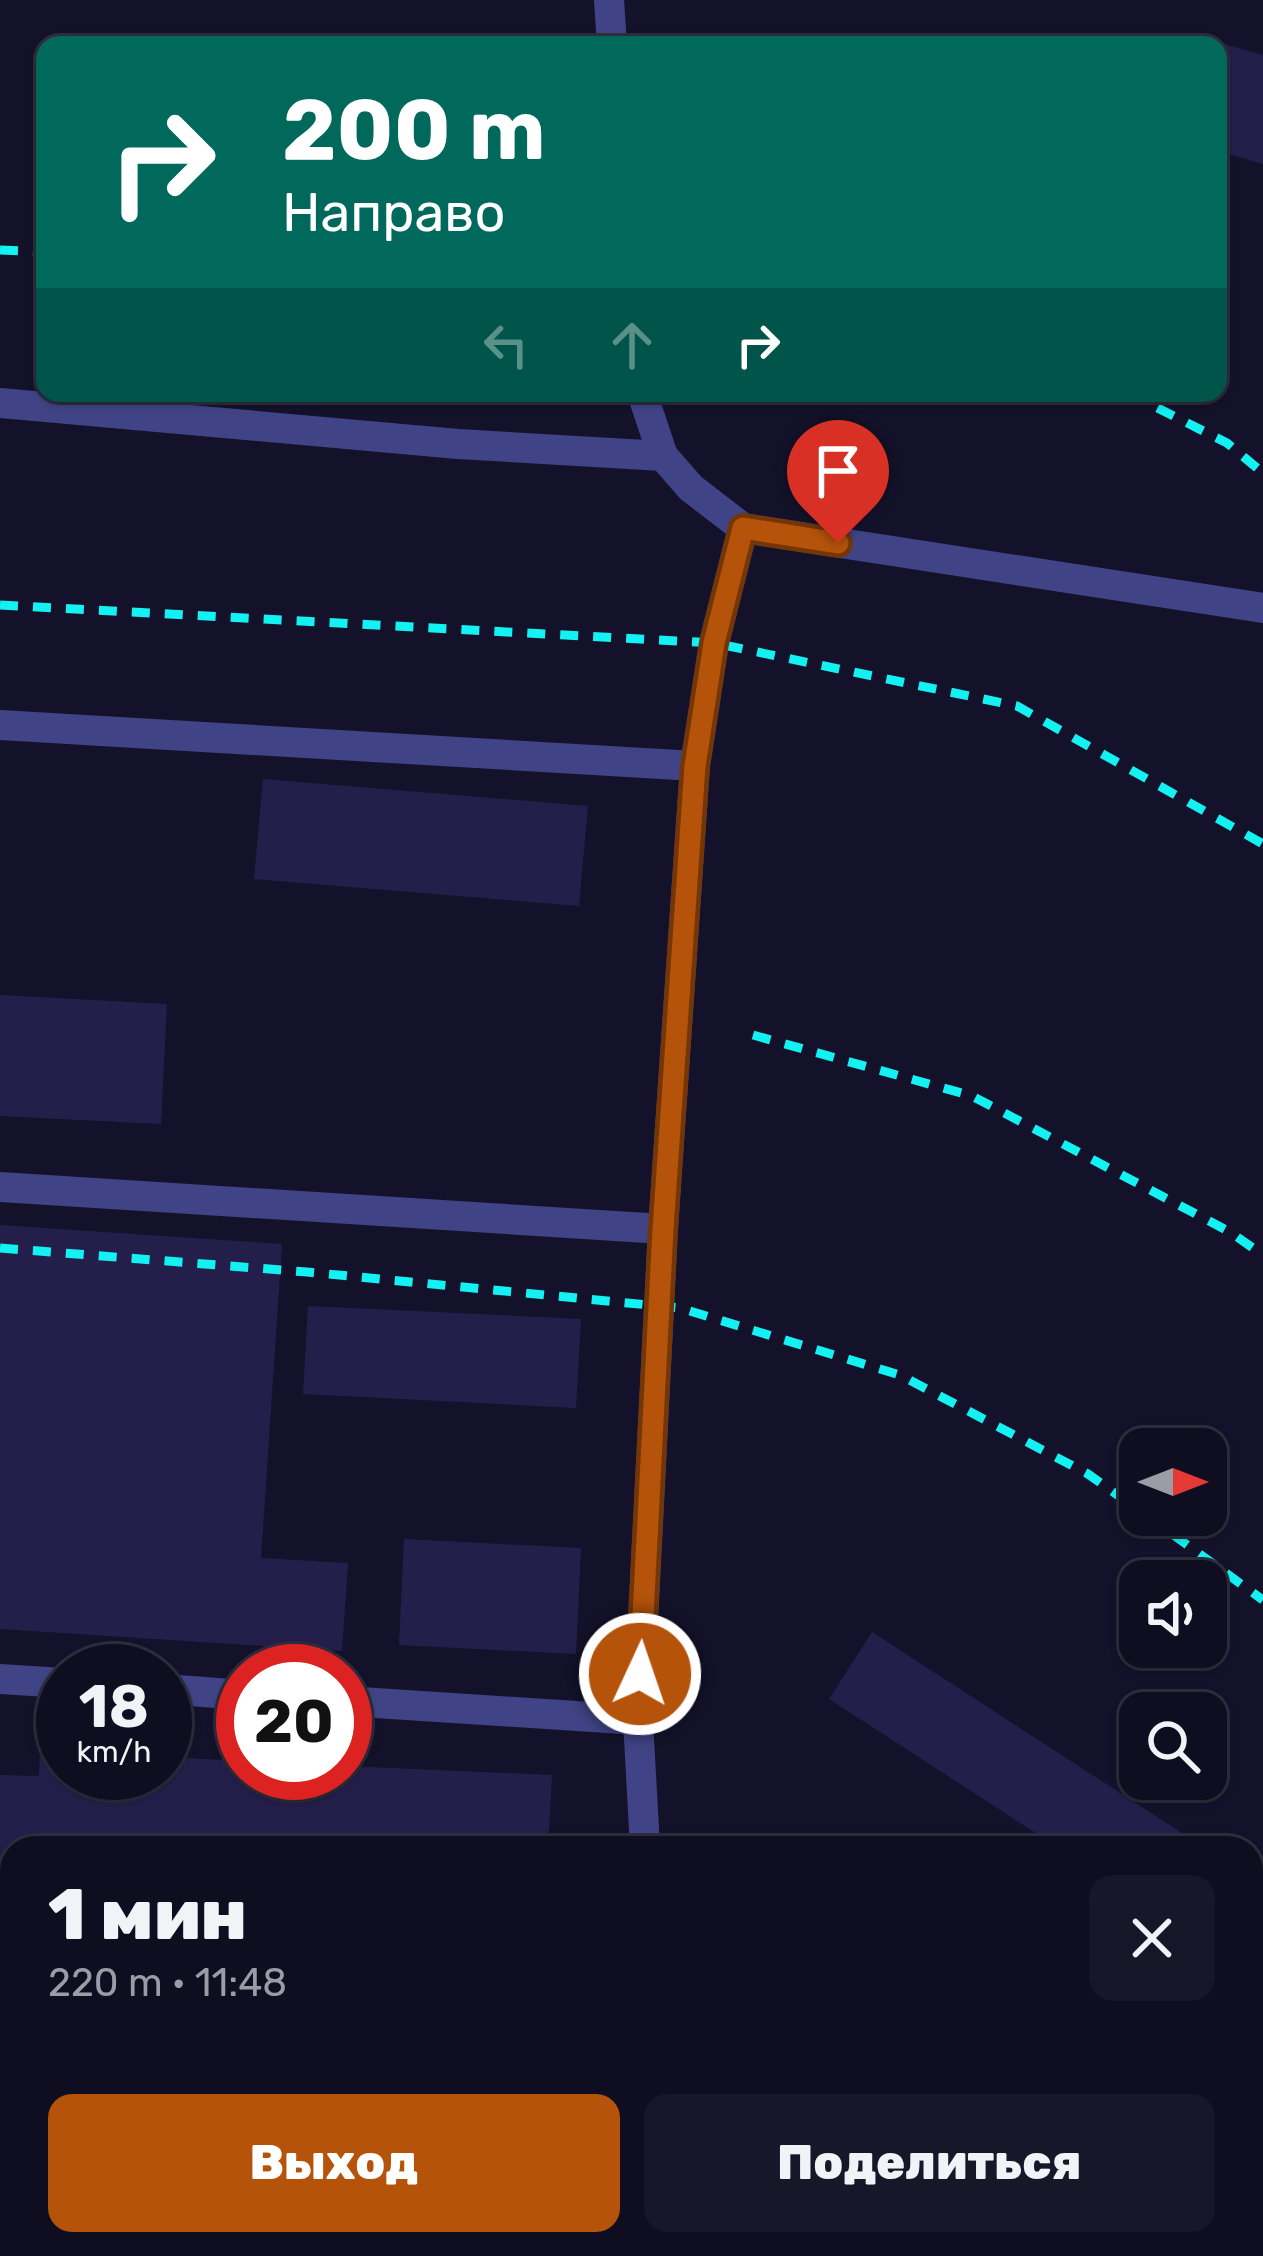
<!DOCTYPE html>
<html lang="ru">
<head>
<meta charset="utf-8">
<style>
	body { margin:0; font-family:Rubik,sans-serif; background:#181729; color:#f1f3f6; height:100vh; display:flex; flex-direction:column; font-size:45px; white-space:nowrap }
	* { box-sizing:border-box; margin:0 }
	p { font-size:39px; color:#9b9ca5 }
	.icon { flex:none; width:66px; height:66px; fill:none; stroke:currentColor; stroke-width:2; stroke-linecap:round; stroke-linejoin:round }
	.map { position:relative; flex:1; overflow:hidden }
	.sheet { position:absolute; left:0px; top:1836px; width:1263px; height:420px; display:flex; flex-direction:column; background:#0f0e20; border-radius:36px 36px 0 0; box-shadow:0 3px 9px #0004,0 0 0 3px #2f2e3e }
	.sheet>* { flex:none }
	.banner { position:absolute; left:36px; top:36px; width:1191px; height:366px; border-radius:24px; box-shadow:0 3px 9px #0004,0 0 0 3px #2f2e3e; background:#00695c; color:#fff; overflow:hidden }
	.needle { width:78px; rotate:90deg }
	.fabs { position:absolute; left:1119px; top:1428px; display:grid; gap:24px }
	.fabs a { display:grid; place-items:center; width:108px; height:108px; border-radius:24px; background:#0f0e20; box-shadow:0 3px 9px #0004,0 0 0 3px #2f2e3e; font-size:60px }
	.speed { position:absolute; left:36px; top:1644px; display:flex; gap:24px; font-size:60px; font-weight:700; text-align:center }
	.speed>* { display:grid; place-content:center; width:156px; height:156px; border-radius:50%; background:#0f0e20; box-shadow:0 3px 9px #0004,0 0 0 3px #2f2e3e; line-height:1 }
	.speed small { font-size:30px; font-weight:400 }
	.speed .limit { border:18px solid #d22; background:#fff; color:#111 }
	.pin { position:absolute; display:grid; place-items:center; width:102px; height:102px; color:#fff; margin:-123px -51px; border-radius:50% 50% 50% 0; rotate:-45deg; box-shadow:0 0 12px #0007 }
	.pin .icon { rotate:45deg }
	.me { position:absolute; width:132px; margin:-66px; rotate:3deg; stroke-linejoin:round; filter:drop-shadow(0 0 9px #0008) }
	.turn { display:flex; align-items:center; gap:42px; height:252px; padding:0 48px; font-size:54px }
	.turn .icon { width:156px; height:156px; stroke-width:2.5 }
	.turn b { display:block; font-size:84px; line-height:102px }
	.lanes { display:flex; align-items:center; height:114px; padding:0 48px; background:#0003; justify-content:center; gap:60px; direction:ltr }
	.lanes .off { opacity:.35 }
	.round { display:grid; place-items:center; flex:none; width:126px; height:126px; border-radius:24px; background:#181729 }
	.overview { display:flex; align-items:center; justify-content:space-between; height:204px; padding:0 48px }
	h1 { font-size:72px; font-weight:800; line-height:90px }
	.button { display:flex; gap:24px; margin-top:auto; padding:24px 48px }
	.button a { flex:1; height:138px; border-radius:24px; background:#b45309; color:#fff; font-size:48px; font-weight:800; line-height:138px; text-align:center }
	.button a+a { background:#181729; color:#f1f3f6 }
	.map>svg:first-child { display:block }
</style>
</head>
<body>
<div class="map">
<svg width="1263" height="2256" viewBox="0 0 1263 2256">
	<rect width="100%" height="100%" fill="#14122a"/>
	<g fill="#241f4a">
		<polygon points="1221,43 1263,55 1263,164 1218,151"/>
		<polygon points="263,779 588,806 579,906 254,879"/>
		<polygon points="0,995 167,1004 161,1124 0,1116"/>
		<polygon points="0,1225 282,1244 261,1558 348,1563 342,1651 0,1629"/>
		<polygon points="308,1306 581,1319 576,1408 303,1394"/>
		<polygon points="404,1539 581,1548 576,1654 399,1645"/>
		<polygon points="872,1632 1205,1848 1059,1848 829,1699"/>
		<polygon points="40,1751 63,1752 63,1773 165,1773 165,1757 243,1761 243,1773 345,1773 345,1766 552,1775 548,1848 12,1848 12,1859 0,1859 0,1775 39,1776"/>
		<polygon points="1251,1878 1263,1886 1263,2012 1251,2004"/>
		<polygon points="0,1907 12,1908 12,2047 0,2047"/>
		<polygon points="1251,2092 1263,2100 1263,2148 1251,2139"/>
		<polygon points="0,2104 12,2104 12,2244 42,2244 42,2256 0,2256"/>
	</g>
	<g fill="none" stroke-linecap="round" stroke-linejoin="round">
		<g stroke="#404486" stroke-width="30">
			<polyline points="609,0 612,45"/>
			<polyline points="642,393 663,456 691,488 743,528"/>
			<polyline points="0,403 458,444 663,456"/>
			<polyline points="0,725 695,766"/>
			<polyline points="0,1187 663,1229"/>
			<polyline points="0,1679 63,1683"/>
			<polyline points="165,1689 243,1695"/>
			<polyline points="345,1701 638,1720"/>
			<polyline points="645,1848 638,1720 663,1229 695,766 714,643 743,528 1263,608"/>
			<polyline points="679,2244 681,2256"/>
		</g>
		<g stroke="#14f1f3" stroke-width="9" stroke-dasharray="18 15" stroke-linecap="butt">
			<polyline points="0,250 45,252"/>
			<polyline points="1128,393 1227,443 1263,473"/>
			<polyline points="0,605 714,643 1017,706 1263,844"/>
			<polyline points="753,1035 972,1096 1230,1232 1263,1255"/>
			<polyline points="0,1248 307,1272 680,1308 900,1375 1088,1474 1140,1511"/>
			<polyline points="1146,1515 1263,1600"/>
			<polyline points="1251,2243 1263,2253"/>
		</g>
	</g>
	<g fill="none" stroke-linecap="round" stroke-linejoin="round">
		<defs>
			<polyline id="route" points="640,1674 663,1229 695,766 714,643 743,528 838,543"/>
		</defs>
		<use href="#route" stroke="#753606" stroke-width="30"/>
		<use href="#route" stroke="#b45309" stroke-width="21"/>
	</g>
</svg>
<div class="fabs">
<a><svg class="needle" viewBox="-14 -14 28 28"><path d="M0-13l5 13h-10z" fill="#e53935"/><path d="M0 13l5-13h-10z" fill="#9b9ca5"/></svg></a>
<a><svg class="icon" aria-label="sound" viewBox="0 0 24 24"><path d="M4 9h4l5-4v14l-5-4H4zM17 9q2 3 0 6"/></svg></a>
<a><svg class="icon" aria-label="search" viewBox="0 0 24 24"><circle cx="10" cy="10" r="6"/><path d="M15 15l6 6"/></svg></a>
</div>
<div class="speed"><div>18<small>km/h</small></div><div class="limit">20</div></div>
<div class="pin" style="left:838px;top:543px;background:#d93025"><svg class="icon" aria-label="arrive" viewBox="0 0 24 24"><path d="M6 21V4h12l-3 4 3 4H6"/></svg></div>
<svg class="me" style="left:640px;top:1674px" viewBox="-20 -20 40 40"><circle r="17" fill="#b45309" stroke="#fff" stroke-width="3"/><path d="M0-11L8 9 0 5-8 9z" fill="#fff"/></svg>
<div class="banner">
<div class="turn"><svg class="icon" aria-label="right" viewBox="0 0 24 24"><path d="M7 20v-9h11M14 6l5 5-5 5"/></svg><div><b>200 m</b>Направо</div></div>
<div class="lanes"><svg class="icon off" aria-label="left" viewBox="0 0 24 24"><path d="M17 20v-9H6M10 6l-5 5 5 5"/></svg><svg class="icon off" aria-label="ahead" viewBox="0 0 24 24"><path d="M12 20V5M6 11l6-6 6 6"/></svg><svg class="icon" aria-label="right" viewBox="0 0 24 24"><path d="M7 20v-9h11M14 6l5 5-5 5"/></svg></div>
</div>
<section class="sheet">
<div class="overview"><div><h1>1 мин</h1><p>220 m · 11:48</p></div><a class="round"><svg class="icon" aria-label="close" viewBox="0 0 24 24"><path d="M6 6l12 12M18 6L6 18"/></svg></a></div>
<div class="button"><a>Выход</a><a>Поделиться</a></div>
</section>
</div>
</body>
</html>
